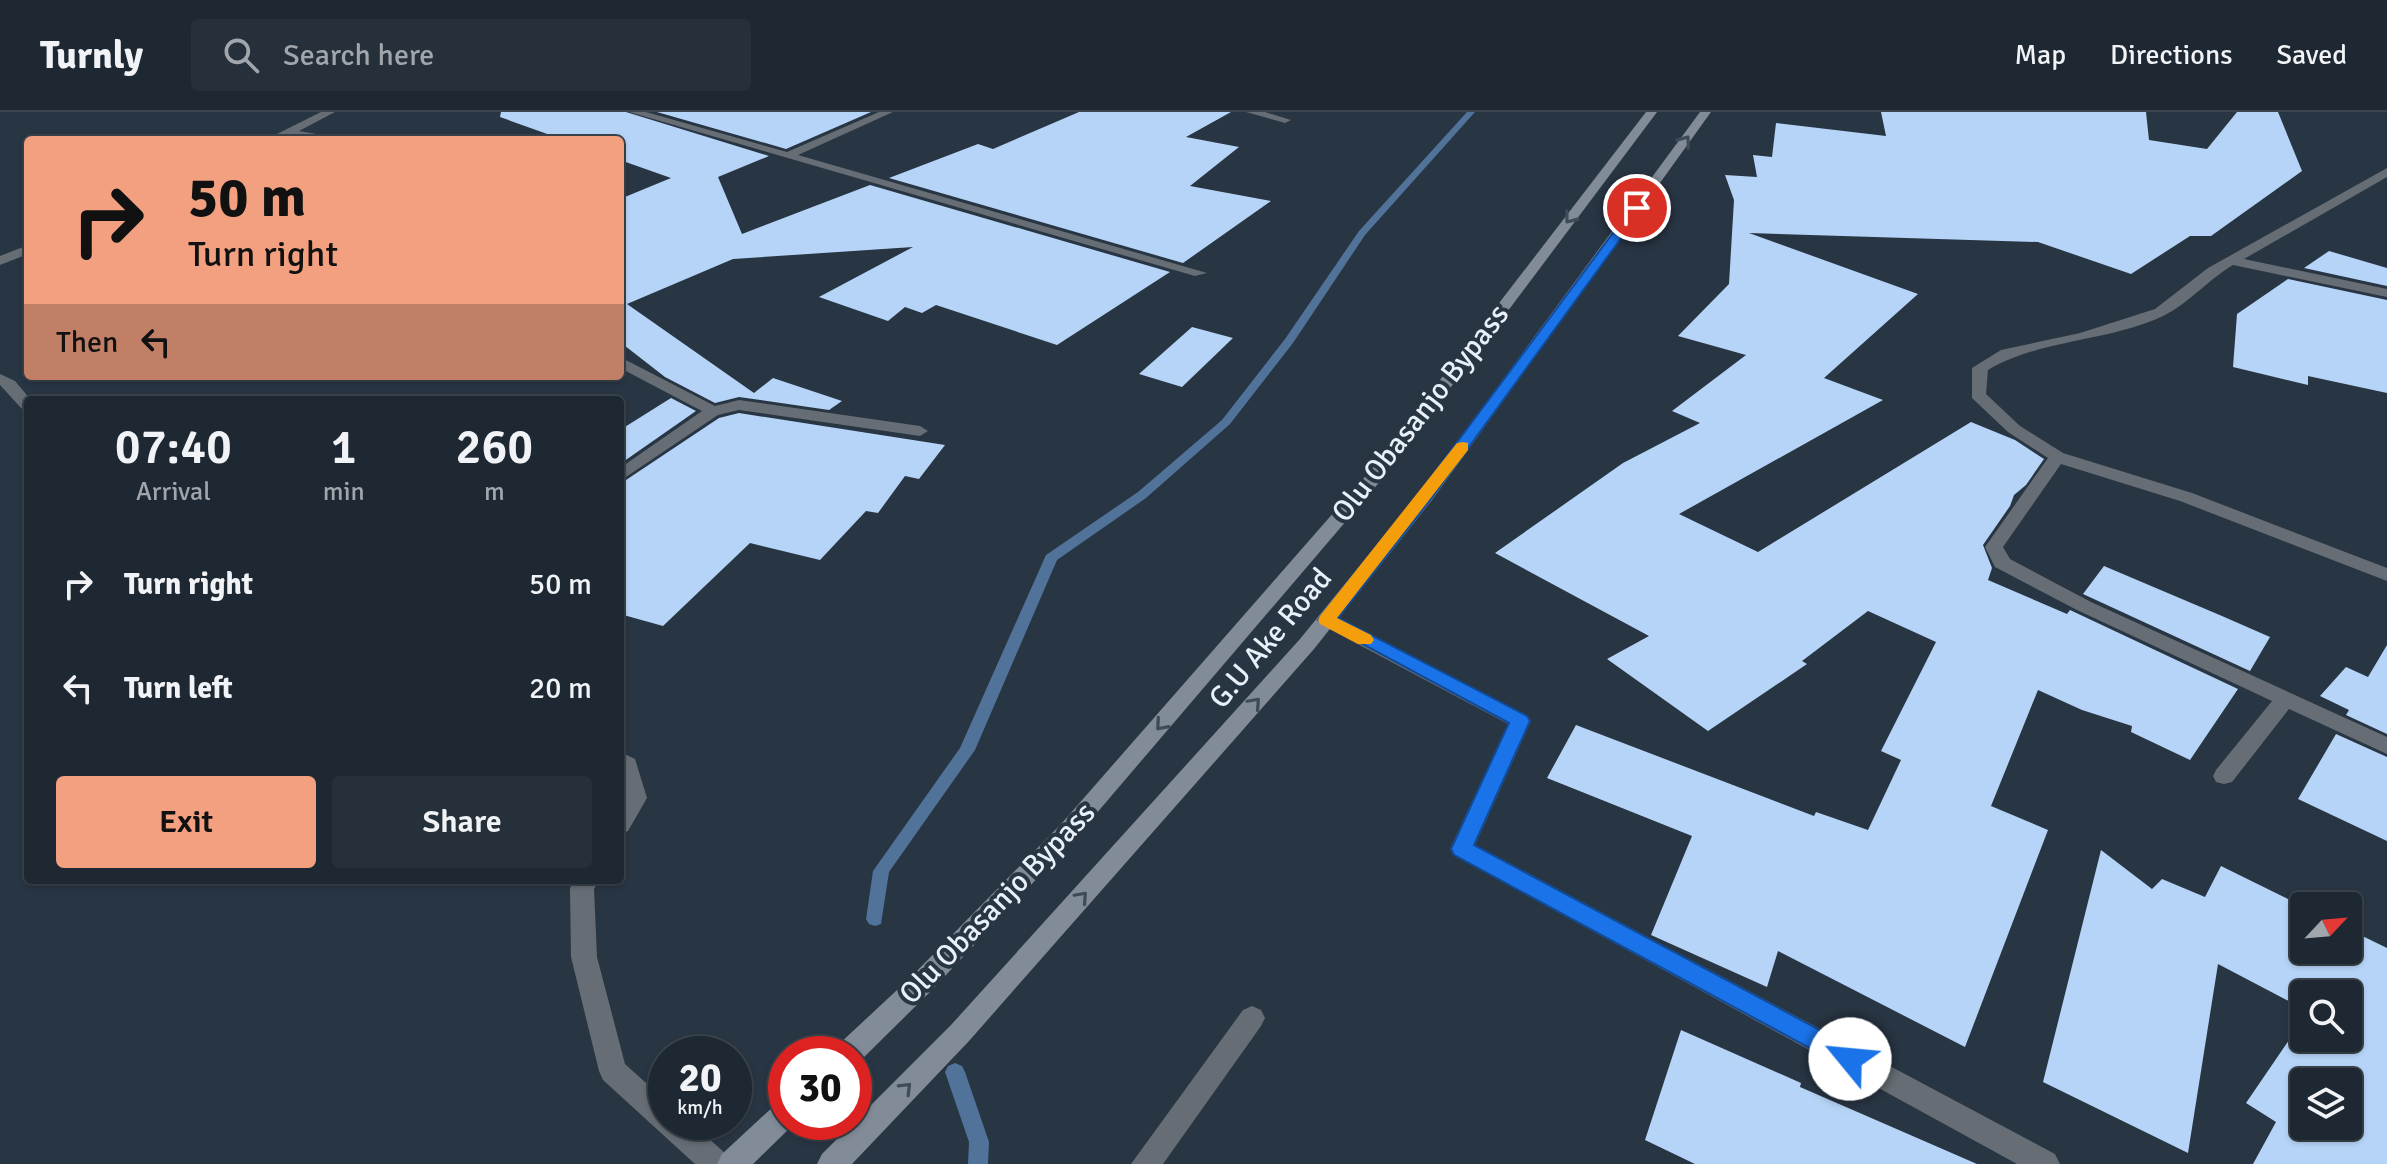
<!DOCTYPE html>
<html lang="en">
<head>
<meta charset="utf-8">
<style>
	body { margin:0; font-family:Signika,sans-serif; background:#26303a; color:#f1f3f6; height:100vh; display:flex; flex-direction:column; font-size:30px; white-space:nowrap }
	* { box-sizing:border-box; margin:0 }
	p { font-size:26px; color:#a1a6ac }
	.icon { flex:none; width:44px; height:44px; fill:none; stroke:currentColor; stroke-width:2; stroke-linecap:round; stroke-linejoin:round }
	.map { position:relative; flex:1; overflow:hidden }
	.side { position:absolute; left:24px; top:284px; width:600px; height:488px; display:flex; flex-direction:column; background:#1e2832; border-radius:8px; box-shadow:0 2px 6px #0004,0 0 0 2px #3c444d }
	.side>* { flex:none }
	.top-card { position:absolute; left:24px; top:24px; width:600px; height:244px; border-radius:8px; box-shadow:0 2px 6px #0004,0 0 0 2px #3c444d; background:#f2a080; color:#111; overflow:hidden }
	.needle { width:52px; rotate:64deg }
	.buttons { position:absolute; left:2290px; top:780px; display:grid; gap:16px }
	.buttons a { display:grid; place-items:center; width:72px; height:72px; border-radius:8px; background:#1e2832; box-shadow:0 2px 6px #0004,0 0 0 2px #3c444d; font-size:40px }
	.speed { position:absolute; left:648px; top:924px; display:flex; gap:16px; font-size:40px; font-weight:700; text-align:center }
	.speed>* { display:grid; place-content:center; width:104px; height:104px; border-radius:50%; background:#1e2832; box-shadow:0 2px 6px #0004,0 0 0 2px #3c444d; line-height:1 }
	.speed small { font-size:20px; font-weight:400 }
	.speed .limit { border:12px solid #d22; background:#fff; color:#111 }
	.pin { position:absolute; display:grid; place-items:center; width:68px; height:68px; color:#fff; margin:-34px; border:4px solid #fff; border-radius:50%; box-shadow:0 2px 8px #0007 }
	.me { position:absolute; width:88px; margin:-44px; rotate:298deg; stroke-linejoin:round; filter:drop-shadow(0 0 6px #0008) }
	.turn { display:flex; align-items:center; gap:28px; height:168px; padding:0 32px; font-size:36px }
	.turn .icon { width:104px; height:104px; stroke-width:2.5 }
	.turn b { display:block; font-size:56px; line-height:68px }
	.then { display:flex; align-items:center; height:76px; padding:0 32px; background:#0003; gap:16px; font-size:30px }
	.eta { display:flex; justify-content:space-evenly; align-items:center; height:136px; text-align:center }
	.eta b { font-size:48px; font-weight:600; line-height:56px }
	.button { display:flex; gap:16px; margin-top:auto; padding:16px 32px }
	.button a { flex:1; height:92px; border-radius:8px; background:#f2a080; color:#111; font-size:32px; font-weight:600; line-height:92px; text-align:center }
	.button a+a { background:#26303a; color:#f1f3f6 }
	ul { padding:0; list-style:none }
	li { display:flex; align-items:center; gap:24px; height:104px; padding:0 32px }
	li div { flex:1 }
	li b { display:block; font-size:30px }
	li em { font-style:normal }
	header { display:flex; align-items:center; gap:48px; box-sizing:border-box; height:112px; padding:0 40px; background:#1e2832; border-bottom:2px solid #3c444d }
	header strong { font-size:38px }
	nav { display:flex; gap:44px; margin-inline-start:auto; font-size:28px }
	.search { width:560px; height:72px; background:#26303a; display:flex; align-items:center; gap:20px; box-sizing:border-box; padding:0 28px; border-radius:8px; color:#a1a6ac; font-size:30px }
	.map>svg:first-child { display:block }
</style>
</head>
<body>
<header>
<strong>Turnly</strong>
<div class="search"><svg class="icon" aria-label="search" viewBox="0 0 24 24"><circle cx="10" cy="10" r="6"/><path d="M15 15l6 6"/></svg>Search here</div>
<nav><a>Map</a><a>Directions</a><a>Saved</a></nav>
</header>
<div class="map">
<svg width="2387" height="1052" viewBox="0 0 2387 1052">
	<rect width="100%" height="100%" fill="#283543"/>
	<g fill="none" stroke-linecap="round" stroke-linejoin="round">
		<g fill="#51739a" fill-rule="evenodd">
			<polygon points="1467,0 1475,0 1365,123 1293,231 1230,312 1146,386 1057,448 975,638 889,760 881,812 875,814 869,812 866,807 873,759 960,636 1046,443 1138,380 1222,308 1285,227 1359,119"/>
			<polygon points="955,951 962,954 965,960 989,1030 988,1052 968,1052 969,1030 945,960 948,954"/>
		</g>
	</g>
	<g fill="#b6d4f7" fill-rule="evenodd">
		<polygon points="501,0 626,0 769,44 718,65 742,122 870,73 1170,160 1057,233 936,193 922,201 905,195 888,209 819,185 913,135 733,147 627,192 754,281 773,266 842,289 829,298 739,285 715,291 665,265 620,230 620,87 671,66 620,48 620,28 564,28 500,5"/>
		<polygon points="657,0 871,0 786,37"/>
		<polygon points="1079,0 1231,0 1186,25 1239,35 1190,74 1271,89 1183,151 889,66 978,32 993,37"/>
		<polygon points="1881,0 2146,0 2149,28 2207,37 2237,0 2278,0 2302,59 2211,124 2190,124 2131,162 2038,130 1749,121 1918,182 1824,266 1883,288 1679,402 1758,440 1971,310 2015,328 2044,347 2026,373 2014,383 2010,394 1983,433 1992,456 1988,468 2067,502 2070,498 2238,577 2190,648 2131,620 2132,614 2082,598 2038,578 1991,694 2048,718 1965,935 1778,839 1767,875 1651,823 1692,724 1547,666 1576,613 1814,704 1816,700 1868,718 1901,648 1881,639 1936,530 1868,499 1802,549 1807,552 1708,619 1607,547 1649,524 1495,441 1623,351 1700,311 1672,299 1746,243 1678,224 1729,172 1734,88 1725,63 1757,65 1753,43 1772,45 1776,11 1886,24"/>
		<polygon points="2329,139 2387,156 2387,174 2304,156"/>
		<polygon points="2288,167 2387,188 2387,281 2308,264 2308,273 2233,255 2237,202"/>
		<polygon points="1192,215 1233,226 1182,275 1139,262"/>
		<polygon points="671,286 696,299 620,352 620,318"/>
		<polygon points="739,301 945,333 919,367 905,364 878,401 866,399 820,448 750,431 663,514 620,502 620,372 719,306"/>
		<polygon points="2104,454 2222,504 2270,525 2250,559 2083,482"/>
		<polygon points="2387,533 2387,622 2346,603 2349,598 2320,584 2346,555 2368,565"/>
		<polygon points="2336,622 2387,645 2387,729 2298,687"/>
		<path d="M2101 738 2152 777 2162 767 2205 785 2221 754 2304 795V838H2348V817L2387 836V1052H2253L2276 1010 2246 991 2304 906V926H2348V882H2304V897L2218 852 2188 1041 2043 970ZM2304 970H2348V1014H2304Z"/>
		<polygon points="1681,918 1801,971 1800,975 1977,1052 1695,1052 1645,1028"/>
	</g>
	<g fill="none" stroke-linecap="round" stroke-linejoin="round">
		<polygon fill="#666d74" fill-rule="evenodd" points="1252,894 1261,898 1265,906 1261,914 1163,1052 1131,1052 1243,898"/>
		<g fill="#666d74" fill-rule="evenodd">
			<polygon points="321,0 335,0 299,19 351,28 288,24 265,28"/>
			<polygon points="629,0 646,0 787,40 879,0 893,0 798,43 1207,161 1195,164"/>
			<polygon points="1246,0 1265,0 1291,8 1285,11"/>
			<path d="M2387 56V65L2244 147 2387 177V185L2233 153C2209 167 2188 192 2163 204 2108 230 2040 227 1988 258L1986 282 2020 314 2063 341 2192 381 2387 456V469L2180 389 2061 352 2003 435 2010 447 2091 490 2387 625V642L2289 597 2232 670 2224 672 2216 670 2213 664 2216 658 2272 589 2077 498 1995 455 1985 435 2048 346 2008 320 1972 286V256L2001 238 2080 221 2155 197 2208 156Z"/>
			<polygon points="28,133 28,142 0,153 0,144"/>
			<polygon points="620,245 715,294 739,288 920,314 928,319 920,324 739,298 718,303 620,369 620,356 702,299 620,256"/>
			<polygon points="0,262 15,269 31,288 28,288 28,299 22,297 0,273"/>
			<polygon points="1327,502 1528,604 1531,609 1475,733 2055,1042 2060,1052 2017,1052 1454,743 1450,737 1508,612 1320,512 1317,508 1320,504"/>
			<polygon points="620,640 635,647 647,686 628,719 620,722 620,693 625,686 620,669"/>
			<polygon points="574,768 599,768 594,777 597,845 625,952 666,989 666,1010 690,1010 726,1042 731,1052 695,1052 603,968 599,959 571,845 570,776"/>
		</g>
		<g fill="#828c98" fill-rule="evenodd">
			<polygon points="1646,0 1657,0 1382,367 1078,723 929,881 858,951 854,952 854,942 834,942 838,933 911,865 1062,711 1370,359"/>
			<polygon points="1700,0 1711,0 1432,388 1314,537 969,929 852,1052 817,1052 822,1042 951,913 1300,527 1420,380"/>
			<polygon points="786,988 786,1010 796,1010 753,1052 717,1052 722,1042 776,992"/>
		</g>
	</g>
	<defs><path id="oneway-chevron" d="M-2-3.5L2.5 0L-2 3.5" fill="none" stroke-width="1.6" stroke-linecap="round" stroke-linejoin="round" transform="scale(2)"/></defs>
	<g stroke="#3e4b58">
		<use href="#oneway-chevron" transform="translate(1685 29) rotate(-54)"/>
		<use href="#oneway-chevron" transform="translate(1570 106) rotate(128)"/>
		<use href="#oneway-chevron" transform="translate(1255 591) rotate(-48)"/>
		<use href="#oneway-chevron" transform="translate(1161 613) rotate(131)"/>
		<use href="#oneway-chevron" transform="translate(1082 785) rotate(-48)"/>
		<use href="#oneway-chevron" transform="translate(906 976) rotate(-45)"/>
	</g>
	<polygon fill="#1a73e8" stroke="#114b97" stroke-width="2" points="1633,94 1643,96 1431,387 1338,506 1527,604 1530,609 1474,733 1859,939 1862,947 1859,955 1850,958 1454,743 1451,737 1509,611 1318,508 1420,380"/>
	<polygon fill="#f59e0b" points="1463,330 1468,331 1468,338 1337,506 1371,523 1374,528 1371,532 1358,532 1320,512 1318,508 1320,504 1457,331"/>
	<g text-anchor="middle" stroke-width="8" stroke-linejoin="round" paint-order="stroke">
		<g font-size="30" fill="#e8f0f9" stroke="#283543">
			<text transform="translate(1420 301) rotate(-52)" y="10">Olu Obasanjo Bypass</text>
			<text transform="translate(1270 526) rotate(-50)" y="10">G.U Ake Road</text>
			<text transform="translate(997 791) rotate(-46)" y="10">Olu Obasanjo Bypass</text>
		</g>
	</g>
</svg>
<div class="buttons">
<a><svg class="needle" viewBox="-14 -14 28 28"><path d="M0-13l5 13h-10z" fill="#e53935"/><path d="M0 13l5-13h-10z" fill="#a1a6ac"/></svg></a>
<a><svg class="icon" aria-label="search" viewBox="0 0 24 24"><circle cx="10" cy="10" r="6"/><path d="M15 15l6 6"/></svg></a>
<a><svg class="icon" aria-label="layers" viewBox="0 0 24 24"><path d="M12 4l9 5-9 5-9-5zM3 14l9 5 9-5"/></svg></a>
</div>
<div class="speed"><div>20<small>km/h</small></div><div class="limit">30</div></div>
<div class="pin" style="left:1637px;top:96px;background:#d93025"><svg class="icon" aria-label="arrive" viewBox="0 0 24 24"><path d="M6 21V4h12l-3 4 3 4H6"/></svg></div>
<svg class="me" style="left:1850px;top:947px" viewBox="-20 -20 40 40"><circle r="19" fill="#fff"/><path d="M0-13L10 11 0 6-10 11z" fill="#1a73e8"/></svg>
<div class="top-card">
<div class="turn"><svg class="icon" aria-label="right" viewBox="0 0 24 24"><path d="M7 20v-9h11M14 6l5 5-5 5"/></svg><div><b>50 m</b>Turn right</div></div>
<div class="then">Then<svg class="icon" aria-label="left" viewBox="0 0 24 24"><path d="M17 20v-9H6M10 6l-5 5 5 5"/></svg></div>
</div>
<section class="side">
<div class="eta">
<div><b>07:40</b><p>Arrival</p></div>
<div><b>1</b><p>min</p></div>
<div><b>260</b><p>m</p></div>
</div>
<ul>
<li><svg class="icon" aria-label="right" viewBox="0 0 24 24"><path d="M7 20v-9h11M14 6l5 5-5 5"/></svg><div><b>Turn right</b></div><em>50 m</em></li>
<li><svg class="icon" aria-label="left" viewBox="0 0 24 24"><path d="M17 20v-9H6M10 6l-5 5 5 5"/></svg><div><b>Turn left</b></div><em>20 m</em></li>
</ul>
<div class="button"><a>Exit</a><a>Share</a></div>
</section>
</div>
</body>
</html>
